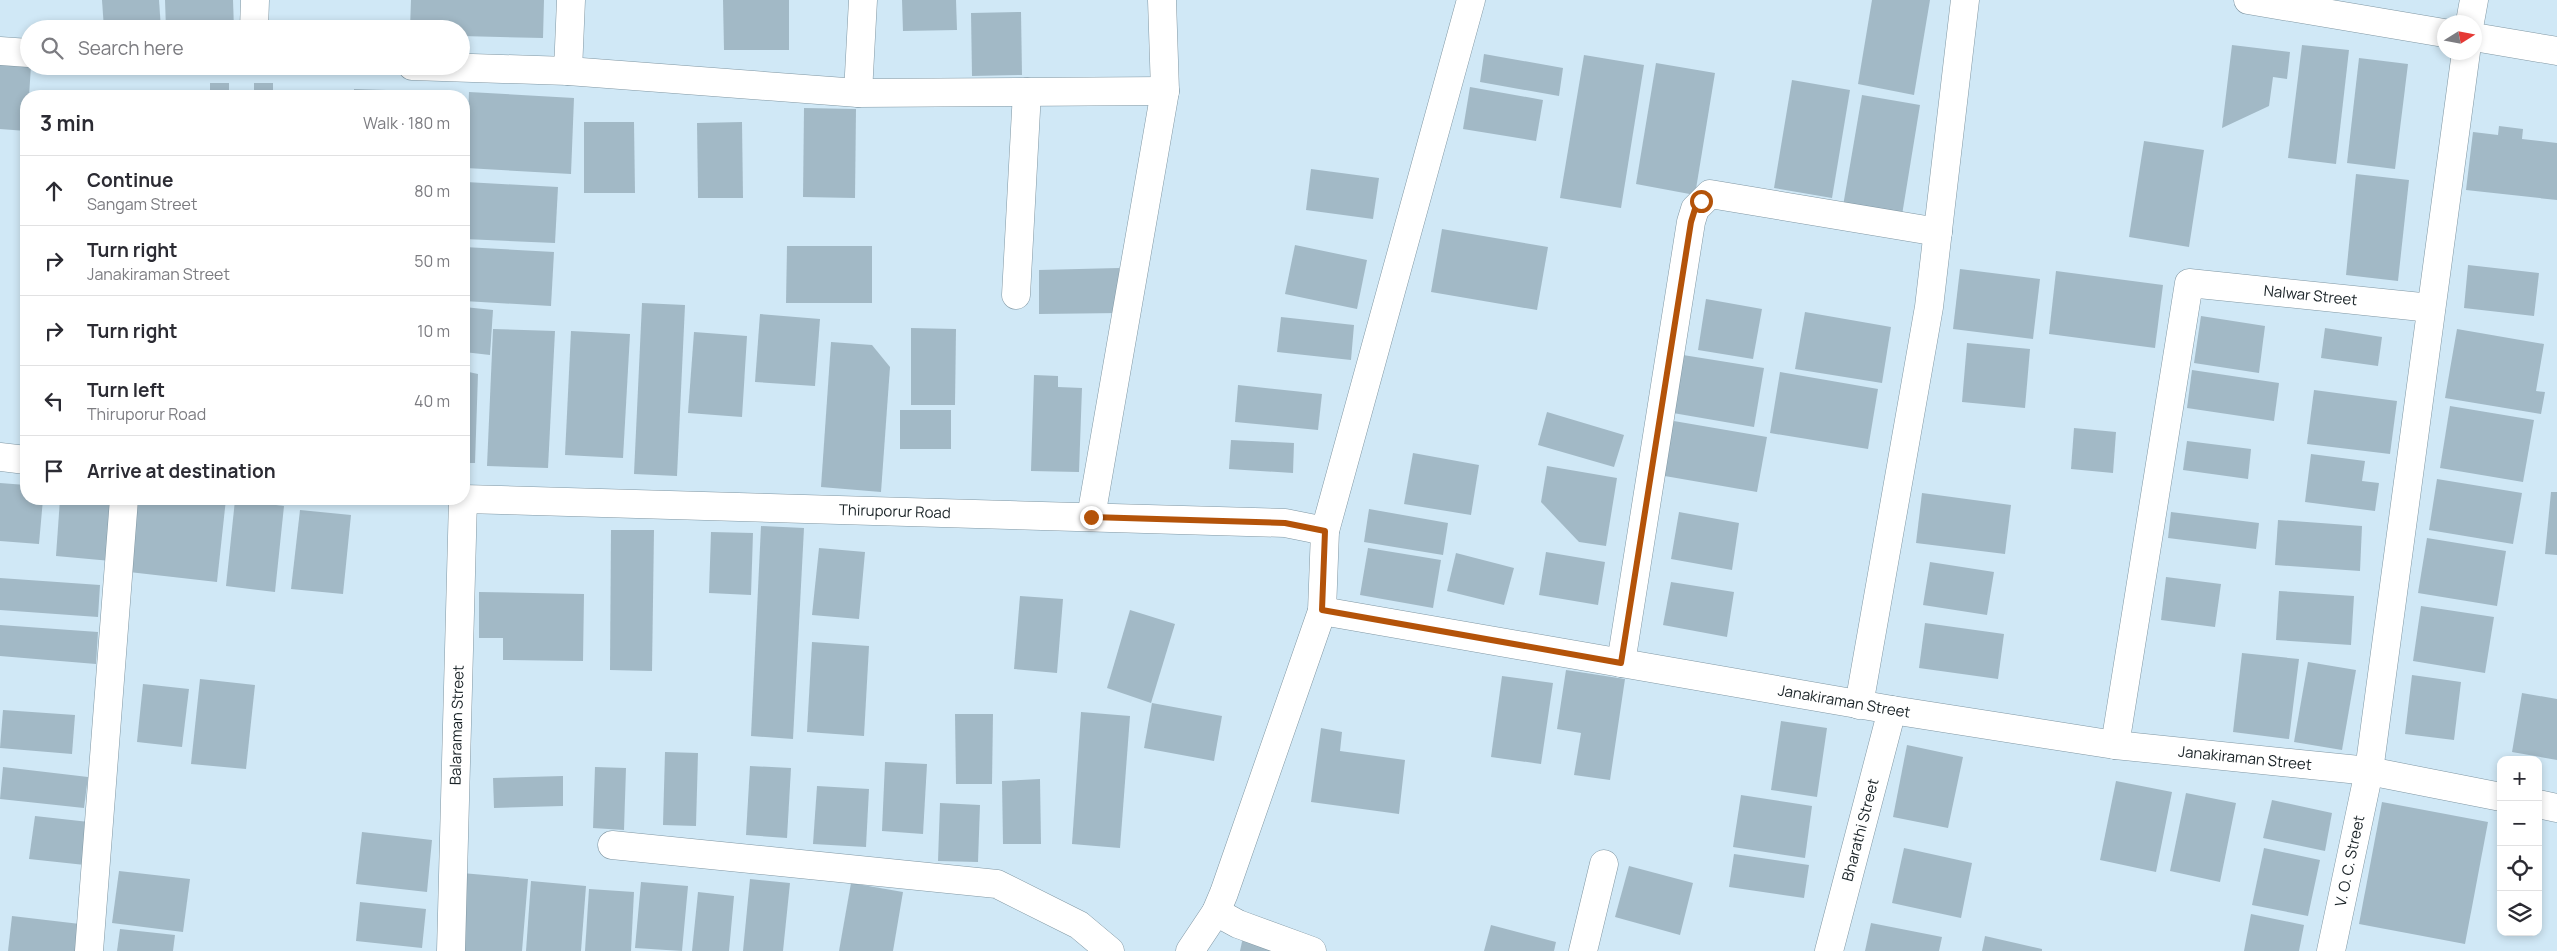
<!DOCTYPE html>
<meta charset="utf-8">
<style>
body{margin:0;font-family:Manrope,sans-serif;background:#f7f7f7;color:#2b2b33}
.controls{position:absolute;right:15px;bottom:15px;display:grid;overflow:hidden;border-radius:10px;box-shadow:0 2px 8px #0003}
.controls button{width:45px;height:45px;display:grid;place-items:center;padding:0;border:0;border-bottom:1px solid #e1e1e2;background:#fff;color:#2b2b33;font:25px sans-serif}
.compass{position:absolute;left:2437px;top:15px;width:45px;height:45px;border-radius:50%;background:#fff;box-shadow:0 2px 8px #0003;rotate:79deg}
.stop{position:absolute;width:15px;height:15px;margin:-11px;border:4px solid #b45309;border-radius:50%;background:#fff}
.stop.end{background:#b45309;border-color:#fff;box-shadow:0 1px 5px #0008}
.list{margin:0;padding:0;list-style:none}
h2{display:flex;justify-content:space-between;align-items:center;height:65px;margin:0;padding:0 20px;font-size:21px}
h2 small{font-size:16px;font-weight:400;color:#7c7c81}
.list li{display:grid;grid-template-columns:32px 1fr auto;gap:15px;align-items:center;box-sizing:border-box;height:70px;padding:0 20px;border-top:1px solid #e1e1e2}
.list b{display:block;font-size:19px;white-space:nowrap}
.list p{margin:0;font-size:16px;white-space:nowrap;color:#7c7c81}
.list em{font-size:16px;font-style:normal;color:#7c7c81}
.icon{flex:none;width:28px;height:28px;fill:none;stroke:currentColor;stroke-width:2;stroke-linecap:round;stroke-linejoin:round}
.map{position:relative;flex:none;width:2557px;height:951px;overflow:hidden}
.search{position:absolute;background:#fff;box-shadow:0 2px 8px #0003;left:20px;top:20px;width:450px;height:55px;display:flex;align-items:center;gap:12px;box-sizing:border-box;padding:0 18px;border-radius:28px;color:#7c7c81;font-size:19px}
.panel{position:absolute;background:#fff;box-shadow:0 2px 8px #0003;left:20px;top:90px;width:450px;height:415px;border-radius:20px}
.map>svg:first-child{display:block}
</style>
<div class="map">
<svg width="2557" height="951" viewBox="0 0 2557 951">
<rect width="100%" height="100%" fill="#d0e8f6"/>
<!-- building -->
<g fill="#a2b9c6">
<path d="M 102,0 L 159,0 L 161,29 L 104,29 Z"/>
<path d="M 165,0 L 233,0 L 234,29 L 166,29 Z"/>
<path d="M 411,0 L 544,0 L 543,38 L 461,36 L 461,29 L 410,29 Z"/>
<path d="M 723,0 L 789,0 L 789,50 L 724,50 Z"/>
<path d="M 902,0 L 956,0 L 957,30 L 903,31 Z"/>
<path d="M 1872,0 L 1930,0 L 1914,95 L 1858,84 Z"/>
<path d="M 1021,12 L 1022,75 L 972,76 L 971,13 Z"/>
<path d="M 2232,45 L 2290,52 L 2287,79 L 2273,77 L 2269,106 L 2222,128 Z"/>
<path d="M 2302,45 L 2349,50 L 2336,164 L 2288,158 Z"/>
<path d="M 1484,54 L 1563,68 L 1559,96 L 1480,82 Z"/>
<path d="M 1584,55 L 1644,65 L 1621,208 L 1560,198 Z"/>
<path d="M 2359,58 L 2408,64 L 2395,169 L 2347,163 Z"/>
<path d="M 0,60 L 31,66 L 29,96 L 26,96 L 26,131 L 0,129 Z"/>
<path d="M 1656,63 L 1715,73 L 1695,195 L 1636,184 Z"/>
<path d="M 1792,80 L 1850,90 L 1832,198 L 1774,188 Z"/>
<path d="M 210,83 L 229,83 L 229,91 L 254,91 L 254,83 L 273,83 L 273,96 L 210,96 Z"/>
<path d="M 1470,87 L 1543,100 L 1536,141 L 1463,129 Z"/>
<path d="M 354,89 L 451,92 L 451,96 L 354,96 Z"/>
<path d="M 469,92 L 574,98 L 571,174 L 466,168 Z"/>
<path d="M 1862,95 L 1920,105 L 1902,215 L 1843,206 Z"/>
<path d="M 804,108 L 856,109 L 855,198 L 803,197 Z"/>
<path d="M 584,122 L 634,122 L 635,193 L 584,193 Z"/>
<path d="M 742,122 L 743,198 L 698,198 L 697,123 Z"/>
<path d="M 2499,126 L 2523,129 L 2522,139 L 2557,143 L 2557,200 L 2466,190 L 2473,132 L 2498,135 Z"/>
<path d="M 2144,141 L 2204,150 L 2189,247 L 2129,237 Z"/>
<path d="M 1311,169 L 1379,178 L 1373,219 L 1306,210 Z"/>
<path d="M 2356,174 L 2409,180 L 2398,281 L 2346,275 Z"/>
<path d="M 466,182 L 558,187 L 555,243 L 464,239 Z"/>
<path d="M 1442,229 L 1548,247 L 1537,310 L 1431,292 Z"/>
<path d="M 1295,245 L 1367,260 L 1357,309 L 1285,294 Z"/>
<path d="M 787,246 L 872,246 L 872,303 L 786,303 Z"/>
<path d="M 464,247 L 554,252 L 551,306 L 464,301 Z"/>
<path d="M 2468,265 L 2539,273 L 2534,316 L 2464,308 Z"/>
<path d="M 1119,268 L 1120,313 L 1039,314 L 1039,270 Z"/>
<path d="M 1960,269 L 2040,279 L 2033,339 L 1953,329 Z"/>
<path d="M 2056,271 L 2163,285 L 2155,348 L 2049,334 Z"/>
<path d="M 1706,299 L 1762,309 L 1753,359 L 1698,350 Z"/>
<path d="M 642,303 L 685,305 L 677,476 L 634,474 Z"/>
<path d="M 464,307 L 493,310 L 490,355 L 464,352 Z"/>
<path d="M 1805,312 L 1891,327 L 1882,383 L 1795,369 Z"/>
<path d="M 760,314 L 820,319 L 815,386 L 755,382 Z"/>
<path d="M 2201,316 L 2265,326 L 2259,373 L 2194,363 Z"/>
<path d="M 1281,317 L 1354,325 L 1351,360 L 1277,352 Z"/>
<path d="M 911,328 L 956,329 L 955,405 L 911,405 Z"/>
<path d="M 2325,328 L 2382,337 L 2378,366 L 2321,358 Z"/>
<path d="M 493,329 L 555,331 L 548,468 L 487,466 Z"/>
<path d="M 2457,329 L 2544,344 L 2536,391 L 2545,392 L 2541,414 L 2445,398 Z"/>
<path d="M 571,331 L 630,334 L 623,458 L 565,455 Z"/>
<path d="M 694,332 L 747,336 L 742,417 L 688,413 Z"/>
<path d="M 831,342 L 872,345 L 890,367 L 881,492 L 821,487 Z"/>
<path d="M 1967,343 L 2030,349 L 2025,408 L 1962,402 Z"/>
<path d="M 1683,355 L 1764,368 L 1754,427 L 1673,413 Z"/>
<path d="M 2192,370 L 2279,383 L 2274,421 L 2187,408 Z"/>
<path d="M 464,371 L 478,374 L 475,463 L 464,463 Z"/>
<path d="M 1780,372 L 1878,389 L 1868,449 L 1770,433 Z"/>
<path d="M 1034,375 L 1058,376 L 1058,387 L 1082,388 L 1079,472 L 1031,471 Z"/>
<path d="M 1238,385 L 1322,394 L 1318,430 L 1235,422 Z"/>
<path d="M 2314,390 L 2397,401 L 2390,454 L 2307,444 Z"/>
<path d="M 2450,406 L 2534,420 L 2523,482 L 2440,468 Z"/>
<rect x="900" y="410" width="51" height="39"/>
<path d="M 1547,412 L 1624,435 L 1614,467 L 1538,445 Z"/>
<path d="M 1668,420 L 1767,437 L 1757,492 L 1659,475 Z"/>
<path d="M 2074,428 L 2116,432 L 2113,473 L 2071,469 Z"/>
<path d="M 1231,440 L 1294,443 L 1293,473 L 1229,469 Z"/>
<path d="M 2187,441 L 2251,449 L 2248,479 L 2183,470 Z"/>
<path d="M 1413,453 L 1479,465 L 1471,515 L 1404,504 Z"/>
<path d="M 2311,454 L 2365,461 L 2362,481 L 2379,483 L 2375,511 L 2305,502 Z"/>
<path d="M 1547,466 L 1617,478 L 1606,546 L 1579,542 L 1541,502 Z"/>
<path d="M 2437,479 L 2522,493 L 2513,544 L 2429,530 Z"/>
<path d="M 0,483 L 26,485 L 26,499 L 43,499 L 39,544 L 0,541 Z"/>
<path d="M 2551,492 L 2557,492 L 2557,555 L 2545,554 Z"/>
<path d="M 1922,493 L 2011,505 L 2005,554 L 1916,543 Z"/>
<path d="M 60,499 L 116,499 L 111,561 L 56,556 Z"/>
<path d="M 137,499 L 226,499 L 217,582 L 129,572 Z"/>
<path d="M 235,500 L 284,506 L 275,592 L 226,586 Z"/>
<path d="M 1369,509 L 1448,523 L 1443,555 L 1364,542 Z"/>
<path d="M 300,510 L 351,515 L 343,594 L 291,589 Z"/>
<path d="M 1679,512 L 1739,523 L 1732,570 L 1671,559 Z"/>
<path d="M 2171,512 L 2259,523 L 2256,549 L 2168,538 Z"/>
<path d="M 2278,520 L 2362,526 L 2360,571 L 2275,565 Z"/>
<path d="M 761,526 L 804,528 L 793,739 L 751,736 Z"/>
<path d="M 611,530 L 654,530 L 652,671 L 610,670 Z"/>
<path d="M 711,532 L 753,533 L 751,595 L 709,593 Z"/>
<path d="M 2427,538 L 2506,551 L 2497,606 L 2418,593 Z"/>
<path d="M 819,548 L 865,552 L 859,619 L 812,615 Z"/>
<path d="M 1368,548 L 1441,560 L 1433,608 L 1360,595 Z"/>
<path d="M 1546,552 L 1605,562 L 1598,605 L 1539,595 Z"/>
<path d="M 1456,553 L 1514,568 L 1504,605 L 1447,591 Z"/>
<path d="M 1930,562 L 1994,572 L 1987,615 L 1923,605 Z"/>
<path d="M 2166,577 L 2221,584 L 2215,627 L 2161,620 Z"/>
<path d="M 0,578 L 100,585 L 98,617 L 0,610 Z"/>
<path d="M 1671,582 L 1734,592 L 1727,637 L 1663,625 Z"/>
<path d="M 2279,591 L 2354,596 L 2351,645 L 2276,640 Z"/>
<path d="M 479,592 L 584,594 L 583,661 L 503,660 L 503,638 L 479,638 Z"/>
<path d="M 1020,596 L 1063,599 L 1057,673 L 1014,669 Z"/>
<path d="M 2421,606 L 2494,617 L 2485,673 L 2413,661 Z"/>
<path d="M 1130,610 L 1175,624 L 1151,703 L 1107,688 Z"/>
<path d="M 1925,623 L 2004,634 L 1998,679 L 1919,668 Z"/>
<path d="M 0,625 L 98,632 L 96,664 L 0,656 Z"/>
<path d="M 812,642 L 869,646 L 864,736 L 807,732 Z"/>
<path d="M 2242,653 L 2299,659 L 2289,739 L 2233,732 Z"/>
<path d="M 2308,662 L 2356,670 L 2342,750 L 2294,742 Z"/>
<path d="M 1566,670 L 1625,679 L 1610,780 L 1574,775 L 1581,733 L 1557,729 Z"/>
<path d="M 2412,675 L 2461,682 L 2454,740 L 2405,734 Z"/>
<path d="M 1502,676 L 1553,683 L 1541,764 L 1491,757 Z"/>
<path d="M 200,679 L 255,685 L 246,769 L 191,764 Z"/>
<path d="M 143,684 L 189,689 L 182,747 L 137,742 Z"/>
<path d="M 2522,693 L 2557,699 L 2557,760 L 2512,752 Z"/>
<path d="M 1152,703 L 1222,716 L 1214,761 L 1144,748 Z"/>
<path d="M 3,710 L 75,715 L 72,754 L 0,748 Z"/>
<path d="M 1081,712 L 1130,716 L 1120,848 L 1072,844 Z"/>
<path d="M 955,714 L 993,714 L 992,784 L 956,784 Z"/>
<path d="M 1781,721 L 1827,728 L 1817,797 L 1771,790 Z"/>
<path d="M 1321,728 L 1342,732 L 1340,751 L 1405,760 L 1399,814 L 1311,802 Z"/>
<path d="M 1907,745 L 1963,757 L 1948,828 L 1893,817 Z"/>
<path d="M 665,752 L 698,753 L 696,826 L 663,825 Z"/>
<path d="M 885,762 L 927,764 L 923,834 L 882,831 Z"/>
<path d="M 750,766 L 791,768 L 787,838 L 746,835 Z"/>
<path d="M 3,767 L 88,777 L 84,808 L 0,799 Z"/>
<path d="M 595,767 L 626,768 L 624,830 L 593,828 Z"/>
<path d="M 563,776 L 563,806 L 494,808 L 493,778 Z"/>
<path d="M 1040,779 L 1041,844 L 1003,844 L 1002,781 Z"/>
<path d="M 2116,781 L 2172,792 L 2156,872 L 2100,860 Z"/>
<path d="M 817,786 L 869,789 L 866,847 L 813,844 Z"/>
<path d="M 2186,793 L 2236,803 L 2220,882 L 2170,871 Z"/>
<path d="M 1741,795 L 1812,806 L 1805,858 L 1733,847 Z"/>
<path d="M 2272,800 L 2332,813 L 2325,851 L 2263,838 Z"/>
<path d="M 2382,802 L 2488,822 L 2465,944 L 2359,924 Z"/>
<path d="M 940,803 L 980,805 L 978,862 L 938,861 Z"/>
<path d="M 35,816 L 89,822 L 85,865 L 29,859 Z"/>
<path d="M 362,832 L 432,840 L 427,892 L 356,884 Z"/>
<path d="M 1904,848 L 1972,863 L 1961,918 L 1892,903 Z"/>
<path d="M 2264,848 L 2320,860 L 2308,916 L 2252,905 Z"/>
<path d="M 1734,854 L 1809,865 L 1804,898 L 1729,887 Z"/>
<path d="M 1629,866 L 1693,883 L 1680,935 L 1615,917 Z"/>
<path d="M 119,871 L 190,879 L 183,932 L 112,923 Z"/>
<path d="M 462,873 L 528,879 L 522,951 L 455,951 Z"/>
<path d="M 750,879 L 790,883 L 783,951 L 743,951 Z"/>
<path d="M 531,881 L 586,886 L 581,951 L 526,951 Z"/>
<path d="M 641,882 L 688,886 L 682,951 L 635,948 Z"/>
<path d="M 851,883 L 903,892 L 893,951 L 839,951 Z"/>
<path d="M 589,889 L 634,892 L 631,951 L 585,951 Z"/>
<path d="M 698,892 L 734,896 L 729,951 L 692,951 Z"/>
<path d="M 360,902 L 426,909 L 422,948 L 356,941 Z"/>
<path d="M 2251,914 L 2304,925 L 2299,951 L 2244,951 Z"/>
<path d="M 12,916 L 80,924 L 77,951 L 8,951 Z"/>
<path d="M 1871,923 L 1942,937 L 1939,951 L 1865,951 Z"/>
<path d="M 1491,925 L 1556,942 L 1554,951 L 1484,951 Z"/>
<path d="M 120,929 L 175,935 L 173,951 L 117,951 Z"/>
<path d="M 1985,936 L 2042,949 L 2042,951 L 1982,951 Z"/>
<path d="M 1243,937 L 1271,944 L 1269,951 L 1240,951 Z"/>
</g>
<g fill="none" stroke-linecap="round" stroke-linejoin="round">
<!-- minor casing -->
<g stroke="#8097a3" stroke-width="29">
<g id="minor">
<path d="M 2248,0 L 2444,33"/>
<path d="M 2470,22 L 2474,0"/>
<path d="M 254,29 L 255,0"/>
<path d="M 2474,37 L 2557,51"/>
<path d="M 0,51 L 29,53"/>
<path d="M 412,66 L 568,71 L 858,93 L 1165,91"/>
<path d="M 568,71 L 571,0"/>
<path d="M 858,93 L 863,0"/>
<path d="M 1016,295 L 1027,92"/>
<path d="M 0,457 L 26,460"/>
<path id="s1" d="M 464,499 L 1285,523 L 1325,531"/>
<path d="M 1091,517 L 1165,91 L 1162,0"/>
<path id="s2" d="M 1322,611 L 1892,710 L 2115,745 L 2369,771 L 2501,797"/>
<path d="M 1621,663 L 1691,222 L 1695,209 L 1710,194 L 1938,232"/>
<path d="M 1859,705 L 1929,307 L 1965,0"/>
<path id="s3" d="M 2115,745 L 2189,283 L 2431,308"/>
<path d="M 2538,804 L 2557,808"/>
<path d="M 612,845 L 997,884 L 1079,925 L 1110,951"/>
<path d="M 1216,912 L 1238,924 L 1312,951"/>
<path d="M 89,951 L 124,499"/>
<path id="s4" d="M 451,951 L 463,499"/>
<path d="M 1190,951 L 1216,912 L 1224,893 L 1322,611 L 1325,531 L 1471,0"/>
<path d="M 1583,951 L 1604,864"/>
<path id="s5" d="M 1829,951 L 1892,710"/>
<path id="s6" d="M 2331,951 L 2369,771 L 2466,52"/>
</g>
</g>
<!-- minor -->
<use href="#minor" stroke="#fff" stroke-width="28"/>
</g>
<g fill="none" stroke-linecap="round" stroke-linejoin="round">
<!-- route -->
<path stroke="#b45309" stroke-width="6" d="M 1091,517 L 1285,523 L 1325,531 L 1322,610 L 1621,663 L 1691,222 L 1695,209 L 1701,201"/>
</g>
<g text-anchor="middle" stroke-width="5" stroke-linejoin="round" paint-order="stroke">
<!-- street labels -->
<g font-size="15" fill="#1a2327" stroke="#fff">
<text dy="5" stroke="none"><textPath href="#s3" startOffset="590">Nalwar Street</textPath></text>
<text dy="5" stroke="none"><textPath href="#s1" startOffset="431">Thiruporur Road</textPath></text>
<text dy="5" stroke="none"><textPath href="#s2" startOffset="530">Janakiraman Street</textPath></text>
<text dy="5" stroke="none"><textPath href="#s4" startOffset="226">Balaraman Street</textPath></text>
<text dy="5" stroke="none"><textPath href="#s2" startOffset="935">Janakiraman Street</textPath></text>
<text dy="5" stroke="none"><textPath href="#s5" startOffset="125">Bharathi Street</textPath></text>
<text dy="5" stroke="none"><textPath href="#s6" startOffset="92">V. O. C. Street</textPath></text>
</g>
</g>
</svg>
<div class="controls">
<button>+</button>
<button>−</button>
<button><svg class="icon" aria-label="locate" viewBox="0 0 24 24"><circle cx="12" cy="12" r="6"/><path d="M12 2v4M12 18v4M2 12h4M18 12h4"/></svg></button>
<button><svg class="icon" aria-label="layers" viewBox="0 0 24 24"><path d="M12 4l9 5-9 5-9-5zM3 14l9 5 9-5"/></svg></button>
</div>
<svg class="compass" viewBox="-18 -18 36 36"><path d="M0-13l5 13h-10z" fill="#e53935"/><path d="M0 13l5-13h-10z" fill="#7c7c81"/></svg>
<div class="stop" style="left:1701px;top:201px"></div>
<div class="stop end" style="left:1091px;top:517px"></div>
<div class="search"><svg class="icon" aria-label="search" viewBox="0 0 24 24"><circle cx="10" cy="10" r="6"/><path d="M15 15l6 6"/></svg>Search here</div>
<section class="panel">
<h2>3 min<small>Walk · 180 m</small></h2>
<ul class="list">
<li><svg class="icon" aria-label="ahead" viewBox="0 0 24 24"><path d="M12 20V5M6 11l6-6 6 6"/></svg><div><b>Continue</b><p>Sangam Street</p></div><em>80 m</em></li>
<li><svg class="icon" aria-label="right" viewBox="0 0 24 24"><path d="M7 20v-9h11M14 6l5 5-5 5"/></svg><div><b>Turn right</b><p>Janakiraman Street</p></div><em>50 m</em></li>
<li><svg class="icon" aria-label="right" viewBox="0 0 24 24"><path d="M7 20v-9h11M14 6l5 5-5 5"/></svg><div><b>Turn right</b></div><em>10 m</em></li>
<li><svg class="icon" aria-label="left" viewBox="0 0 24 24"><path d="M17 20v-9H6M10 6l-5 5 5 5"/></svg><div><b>Turn left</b><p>Thiruporur Road</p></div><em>40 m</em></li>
<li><svg class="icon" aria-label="arrive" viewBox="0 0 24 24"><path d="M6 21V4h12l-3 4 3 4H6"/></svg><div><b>Arrive at destination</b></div></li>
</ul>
</section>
</div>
